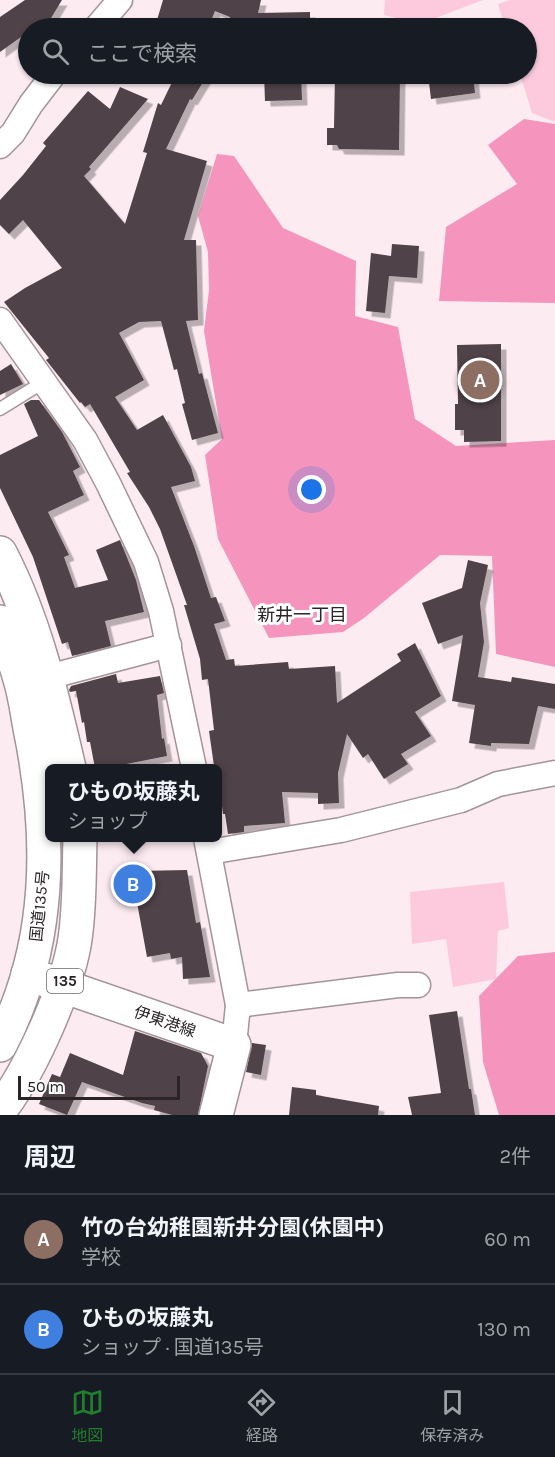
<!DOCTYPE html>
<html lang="ja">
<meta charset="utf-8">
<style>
body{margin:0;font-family:Karla,"Noto Sans JP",sans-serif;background:#20242c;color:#f1f3f6}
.scale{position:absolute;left:18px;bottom:15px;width:162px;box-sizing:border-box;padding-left:6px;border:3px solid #2a2426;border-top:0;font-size:16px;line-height:21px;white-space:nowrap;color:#2a2426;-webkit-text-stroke:4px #fff;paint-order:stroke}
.you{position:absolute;left:312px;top:490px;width:21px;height:21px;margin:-15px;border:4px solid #fff;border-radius:50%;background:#1a73e8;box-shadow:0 0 0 9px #1a73e833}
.badge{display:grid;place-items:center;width:39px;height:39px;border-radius:50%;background:#227d2d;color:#fff;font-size:20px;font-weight:700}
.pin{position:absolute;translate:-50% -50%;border:3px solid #fff;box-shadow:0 2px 6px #0006}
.popup{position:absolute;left:45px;top:764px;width:177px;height:78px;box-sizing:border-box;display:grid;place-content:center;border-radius:9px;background:#171b24;filter:drop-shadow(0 2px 4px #0005);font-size:20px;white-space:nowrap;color:#9ea1a6}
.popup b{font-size:22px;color:#f1f3f6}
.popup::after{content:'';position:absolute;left:50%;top:100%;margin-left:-12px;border:12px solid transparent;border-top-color:#171b24}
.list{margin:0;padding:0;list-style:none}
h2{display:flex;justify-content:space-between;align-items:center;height:78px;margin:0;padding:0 24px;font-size:26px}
h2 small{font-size:20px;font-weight:400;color:#9ea1a6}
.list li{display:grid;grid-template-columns:39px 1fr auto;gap:18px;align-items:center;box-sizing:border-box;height:90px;padding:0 24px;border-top:2px solid #363941}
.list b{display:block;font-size:22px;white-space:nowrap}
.list p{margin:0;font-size:20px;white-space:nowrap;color:#9ea1a6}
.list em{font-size:20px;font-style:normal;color:#9ea1a6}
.icon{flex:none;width:33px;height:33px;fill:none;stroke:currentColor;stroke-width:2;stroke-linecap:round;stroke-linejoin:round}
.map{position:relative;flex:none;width:555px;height:1115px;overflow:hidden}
.search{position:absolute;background:#171b24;box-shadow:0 2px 4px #0004;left:18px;right:18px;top:18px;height:66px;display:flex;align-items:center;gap:15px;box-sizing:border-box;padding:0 21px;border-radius:33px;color:#9ea1a6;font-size:22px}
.sheet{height:258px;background:#171b24}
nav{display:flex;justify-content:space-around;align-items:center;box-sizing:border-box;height:84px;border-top:2px solid #363941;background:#171b24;font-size:16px;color:#9ea1a6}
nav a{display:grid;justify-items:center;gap:3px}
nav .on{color:#227d2d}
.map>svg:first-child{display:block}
</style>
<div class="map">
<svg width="555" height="1115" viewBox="0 0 555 1115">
<defs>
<filter id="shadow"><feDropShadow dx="5.5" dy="5.5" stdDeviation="0" flood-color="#0004"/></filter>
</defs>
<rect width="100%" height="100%" fill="#fcebf1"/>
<!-- green -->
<g fill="#fccadc">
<path d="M 385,0 L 483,0 L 420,24 L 384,15 Z"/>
<path d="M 510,0 L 555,0 L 555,122 L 532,113 L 520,74 L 526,74 L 526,28 L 505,28 L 498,4 Z"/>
<path d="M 504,882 L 509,928 L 498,931 L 496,979 L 453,987 L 446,939 L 412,944 L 410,892 Z"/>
</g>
<!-- forest -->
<g fill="#f594bc">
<path d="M 524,119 L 555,124 L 555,303 L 439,301 L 446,227 L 517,184 L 488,145 Z"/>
<path d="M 217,154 L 234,156 L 283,228 L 356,261 L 355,316 L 398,327 L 415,419 L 456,446 L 555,440 L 555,667 L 496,654 L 492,556 L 440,555 L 364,618 L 343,632 L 269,638 L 218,539 L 205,455 L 222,439 L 204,331 L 209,290 L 208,252 L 198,216 Z"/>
<path d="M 555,952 L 555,1115 L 499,1115 L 483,1062 L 479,996 L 518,956 Z"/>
</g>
<!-- building -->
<g fill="#504348" filter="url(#shadow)">
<path d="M 25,0 L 62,0 L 45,28 L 28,28 L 28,40 L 21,37 L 0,52 L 0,17 Z"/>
<path d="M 163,0 L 261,0 L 258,13 L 310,12 L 310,28 L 230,28 L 230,17 L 215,11 L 208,28 L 188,28 L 157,20 Z"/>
<path d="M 176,74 L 208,74 L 192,100 L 190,99 L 166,149 L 207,161 L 184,240 L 196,240 L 198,320 L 186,321 L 199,374 L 202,373 L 218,433 L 192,440 L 182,404 L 185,403 L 177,369 L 174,370 L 161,321 L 139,322 L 119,333 L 144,380 L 115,397 L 137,430 L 163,415 L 191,467 L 195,481 L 171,487 L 194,546 L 211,598 L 216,597 L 225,621 L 214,624 L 226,660 L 234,659 L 235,666 L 288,662 L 289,669 L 335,666 L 337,703 L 401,661 L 397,654 L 415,643 L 441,696 L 415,712 L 431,736 L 401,754 L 408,764 L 384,779 L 368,754 L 363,758 L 347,734 L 338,773 L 339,803 L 318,804 L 318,793 L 282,792 L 285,823 L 244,826 L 244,832 L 228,834 L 225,814 L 223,814 L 217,768 L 214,766 L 209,731 L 214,730 L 208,679 L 202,680 L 200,659 L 184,605 L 187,605 L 160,529 L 149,507 L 127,473 L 130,472 L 90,404 L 85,407 L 81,402 L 80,403 L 46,360 L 49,358 L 4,302 L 25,288 L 62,268 L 23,220 L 9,234 L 0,225 L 0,200 L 23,175 L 46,146 L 43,143 L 88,91 L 110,109 L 120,87 L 148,99 L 89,167 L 91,169 L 84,176 L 125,224 L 147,153 L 143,152 L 158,103 L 161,105 Z"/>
<path d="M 264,74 L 301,74 L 302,100 L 265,101 Z"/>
<path d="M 335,74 L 400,74 L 399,150 L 339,149 L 337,145 L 327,145 L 327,128 L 334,128 Z"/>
<path d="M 428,74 L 473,74 L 475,93 L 431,99 Z"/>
<path d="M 392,244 L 419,246 L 417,278 L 389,276 L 385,313 L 366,311 L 371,253 L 391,256 Z"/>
<path d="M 501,344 L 501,441 L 464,442 L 464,430 L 455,430 L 455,404 L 458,404 L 457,345 Z"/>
<path d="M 11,364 L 23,384 L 0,395 L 0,371 Z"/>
<path d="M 31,400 L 39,400 L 62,432 L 80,467 L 73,471 L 84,495 L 48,512 L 69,555 L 64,557 L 75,588 L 108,580 L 96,550 L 120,540 L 136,580 L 144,612 L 105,621 L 111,646 L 72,656 L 68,642 L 62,644 L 33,557 L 0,488 L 0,455 L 38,436 L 24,404 Z"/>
<path d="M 468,560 L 488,565 L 480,603 L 484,642 L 478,677 L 511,682 L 512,677 L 555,684 L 555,709 L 538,706 L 529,744 L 491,743 L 491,746 L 469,743 L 475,705 L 452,701 L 463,635 L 438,644 L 422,603 L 462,588 Z"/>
<path d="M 116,674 L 118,683 L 160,676 L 164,693 L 157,695 L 162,739 L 164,738 L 167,756 L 116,766 L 117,768 L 95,768 L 90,742 L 87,742 L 84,722 L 82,723 L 76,691 L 70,692 L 69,690 L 71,686 Z"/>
<path d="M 187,870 L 196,923 L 200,922 L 210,977 L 183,979 L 182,957 L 171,959 L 170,953 L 147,957 L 136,897 L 125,899 L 120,884 L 124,881 L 124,874 L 137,871 Z"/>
<path d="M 457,1011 L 469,1089 L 471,1089 L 475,1115 L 412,1115 L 408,1097 L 441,1093 L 429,1015 Z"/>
<path d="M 135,1031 L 201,1053 L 208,1066 L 198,1115 L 172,1115 L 154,1110 L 155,1106 L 142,1103 L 82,1082 L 67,1115 L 39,1104 L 52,1074 L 60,1077 L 70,1053 L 123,1075 Z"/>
<path d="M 252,1043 L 266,1045 L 261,1075 L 246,1072 Z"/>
<path d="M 292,1087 L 316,1090 L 316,1095 L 379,1106 L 378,1115 L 289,1115 Z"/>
</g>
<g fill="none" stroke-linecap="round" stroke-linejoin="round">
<!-- lane casing -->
<g stroke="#a39499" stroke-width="15">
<path id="lane" d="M 0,409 L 45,381"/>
</g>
<!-- street casing -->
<g stroke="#a39499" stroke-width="27">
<g id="street">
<path d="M 96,28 L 120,0"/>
<path d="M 0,146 L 13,133 L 31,104 L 54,74"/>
<path d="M 0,320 L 85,440 L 108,483 L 146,562 L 161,611 L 194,768"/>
<path d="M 48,677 L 169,645"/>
<path d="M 206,838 L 238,1005 L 234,1045"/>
<path d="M 209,852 L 341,830 L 461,800 L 498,784 L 555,773"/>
<path d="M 238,1005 L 398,985 L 418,985"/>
</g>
</g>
<!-- secondary casing -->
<g stroke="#a39499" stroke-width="36">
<path id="secondary" d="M 28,974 L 234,1045 L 216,1115"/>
</g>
<!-- highway casing -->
<g stroke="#a39499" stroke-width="36">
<g id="highway">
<path d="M 0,553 C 35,620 52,695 69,768"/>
<path d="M 0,622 C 7,641 15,660 20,679 C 25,695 27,712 30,728 C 52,836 52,946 0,1045"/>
<path d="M 0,1110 C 30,1072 68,987 75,939 C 80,905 79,871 80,838"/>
</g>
</g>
<!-- lane -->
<use href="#lane" stroke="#fff" stroke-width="12"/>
<!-- street -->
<use href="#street" stroke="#fff" stroke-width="24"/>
<!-- secondary -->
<use href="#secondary" stroke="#fff" stroke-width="33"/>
<!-- highway -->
<use href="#highway" stroke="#fff" stroke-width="33"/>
</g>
<g text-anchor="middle" stroke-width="6" stroke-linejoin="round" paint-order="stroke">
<!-- shield labels -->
<rect fill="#fff" stroke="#6a6667" stroke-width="1.5" x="47" y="969" width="36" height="24" rx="4.5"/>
<g font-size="15" font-weight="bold" fill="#2a2426">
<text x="65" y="986">135</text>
</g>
<!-- street labels -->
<g font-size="16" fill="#2a2426" stroke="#fff">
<text transform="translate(39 906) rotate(-84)" y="6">国道135号</text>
<text transform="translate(165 1021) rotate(19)" y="6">伊東港線</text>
</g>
<!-- neighbourhood labels -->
<g font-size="18" fill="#2a2426" stroke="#fff">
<text x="302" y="621">新井一丁目</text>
</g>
</g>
</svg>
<div class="scale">50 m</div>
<div class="you"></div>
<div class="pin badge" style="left:480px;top:380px;background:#8d6e63">A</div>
<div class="pin badge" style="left:133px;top:884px;background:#3f7fe0">B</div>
<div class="popup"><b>ひもの坂藤丸</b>ショップ</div>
<div class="search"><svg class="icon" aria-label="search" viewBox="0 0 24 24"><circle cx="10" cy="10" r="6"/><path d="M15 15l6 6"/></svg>ここで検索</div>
</div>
<section class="sheet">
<h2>周辺<small>2件</small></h2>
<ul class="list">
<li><span class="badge" style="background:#8d6e63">A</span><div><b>竹の台幼稚園新井分園(休園中)</b><p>学校</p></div><em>60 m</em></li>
<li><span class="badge" style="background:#3f7fe0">B</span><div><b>ひもの坂藤丸</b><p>ショップ · 国道135号</p></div><em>130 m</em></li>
</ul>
</section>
<nav>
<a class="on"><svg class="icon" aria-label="map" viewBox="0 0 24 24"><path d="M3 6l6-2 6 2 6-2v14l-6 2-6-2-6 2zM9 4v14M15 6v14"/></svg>地図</a>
<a><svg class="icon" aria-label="directions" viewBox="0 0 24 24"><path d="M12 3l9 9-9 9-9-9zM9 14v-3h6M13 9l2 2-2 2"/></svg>経路</a>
<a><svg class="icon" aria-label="saved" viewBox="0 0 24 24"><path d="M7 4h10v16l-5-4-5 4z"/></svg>保存済み</a>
</nav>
